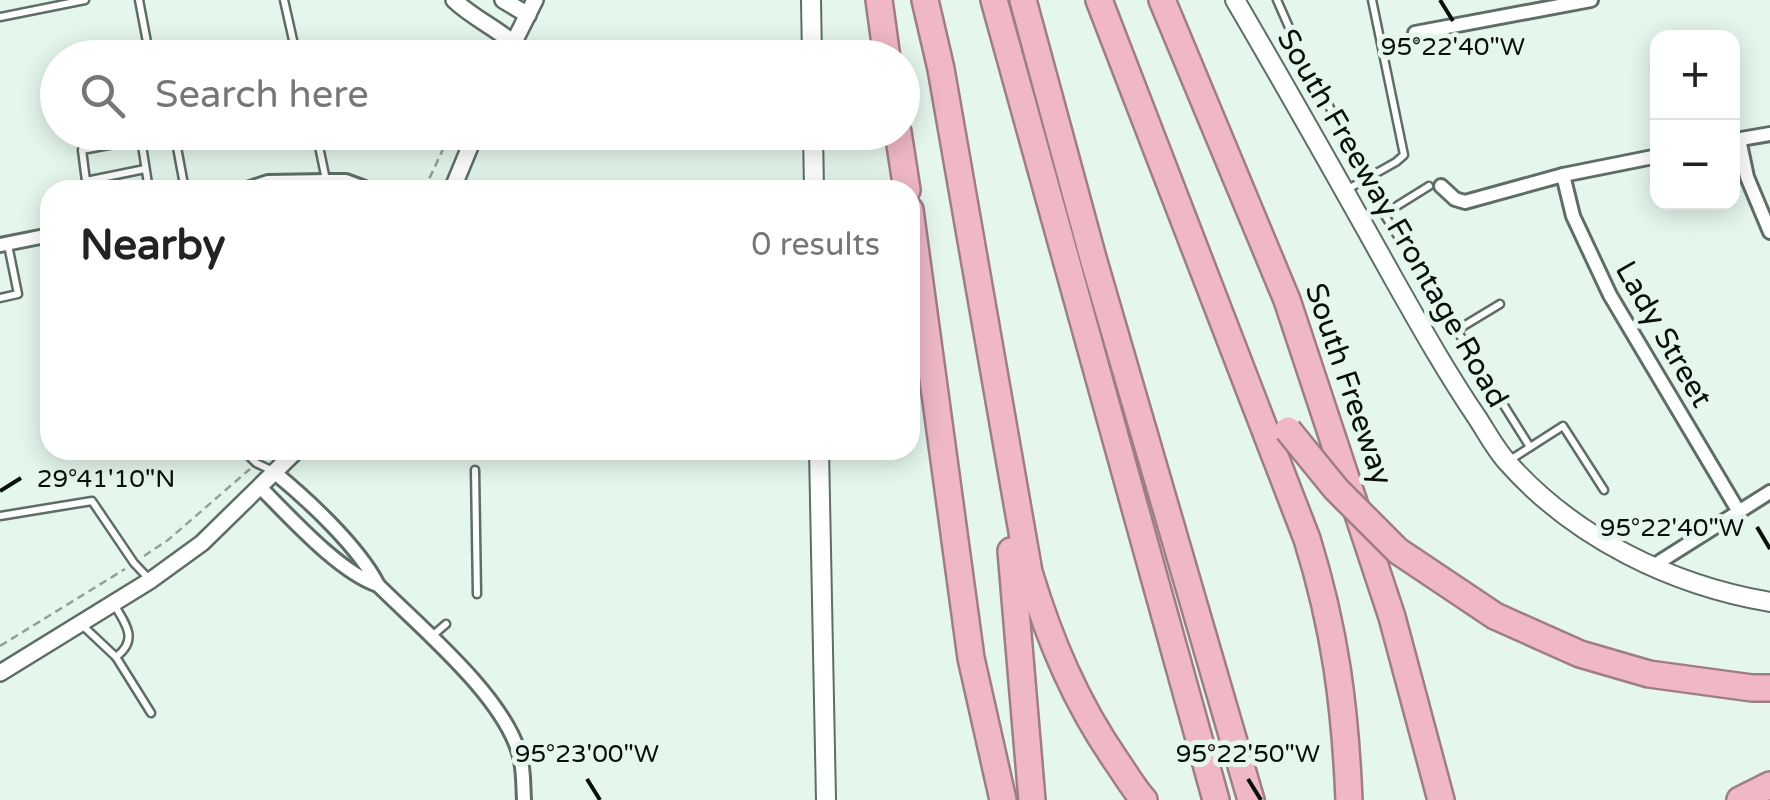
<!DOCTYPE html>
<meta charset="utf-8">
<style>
body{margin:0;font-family:"Varela Round",sans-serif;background:#f2f2f2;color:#222}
.controls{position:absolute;right:30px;top:30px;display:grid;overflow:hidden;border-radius:20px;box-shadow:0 5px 25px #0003}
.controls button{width:90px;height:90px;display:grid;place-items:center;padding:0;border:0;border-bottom:2px solid #e0e0e0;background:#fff;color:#222;font:50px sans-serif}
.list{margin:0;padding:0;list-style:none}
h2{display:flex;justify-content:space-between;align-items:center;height:130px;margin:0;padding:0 40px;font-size:42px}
h2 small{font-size:32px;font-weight:400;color:#767676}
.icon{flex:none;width:55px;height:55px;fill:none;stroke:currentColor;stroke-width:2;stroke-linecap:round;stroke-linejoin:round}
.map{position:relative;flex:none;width:1770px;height:800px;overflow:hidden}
.search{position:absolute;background:#fff;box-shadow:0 5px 25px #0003;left:40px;top:40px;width:880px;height:110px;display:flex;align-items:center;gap:25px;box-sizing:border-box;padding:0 35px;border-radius:55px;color:#767676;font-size:38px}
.panel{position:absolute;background:#fff;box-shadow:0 5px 25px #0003;left:40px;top:180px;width:880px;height:280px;border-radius:30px}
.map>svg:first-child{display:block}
</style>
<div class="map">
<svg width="1770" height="800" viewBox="0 0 1770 800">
<rect width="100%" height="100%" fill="#e5f7ed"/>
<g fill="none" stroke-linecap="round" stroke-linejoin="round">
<!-- service casing -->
<g stroke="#5e6e66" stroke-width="11">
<g id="service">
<path d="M 139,0 L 150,58"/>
<path d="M 284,0 L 297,58"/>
<path d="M 1277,0 L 1303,59 L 1368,177 L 1384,214 L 1530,447"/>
<path d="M 0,17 L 85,0"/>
<path d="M 148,132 L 141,139 L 149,190"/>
<path d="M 171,132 L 176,142 L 185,190"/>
<path d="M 316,132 L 326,180"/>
<path d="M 141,139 L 82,150 L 86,181 L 145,169"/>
<path d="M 1348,189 L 1396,162 L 1404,155 L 1372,0"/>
<path d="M 1384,214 L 1429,186"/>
<path d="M 0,298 L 18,294 L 8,245"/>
<path d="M 1457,330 L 1500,304"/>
<path d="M 243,450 L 256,463 L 273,471"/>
<path d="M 1510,460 L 1563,426 L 1604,490"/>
<path d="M 475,470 L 477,594"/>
<path d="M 0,516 L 92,501 L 134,563 L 150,580"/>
<path d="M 82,625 L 116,657 C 138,640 127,626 115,606"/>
<path d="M 432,636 L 446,624"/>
<path d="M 116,657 L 151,713"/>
</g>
</g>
<!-- minor casing -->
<g stroke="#5e6e66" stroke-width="18">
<g id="minor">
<path d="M 1415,33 L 1591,0"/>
<path d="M 1739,139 L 1747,177 L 1770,232"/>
<path d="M 1735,140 L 1770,134"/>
<path d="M 1563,175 L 1573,216 L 1610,295 L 1739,512"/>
<path d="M 1441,186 L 1455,199 L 1465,202 L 1563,175 L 1658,156"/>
<path d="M 244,190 L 268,182 L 327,181 L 346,181 L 370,190"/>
<path d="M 0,245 L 50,235"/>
<path d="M 274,472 C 308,500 358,546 378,585 C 421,628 502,695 519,753 C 524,767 523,785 524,800"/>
<path d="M 260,487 C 290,517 339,572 378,585"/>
<path d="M 1653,566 L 1770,492"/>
</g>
</g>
<!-- tertiary casing -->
<g stroke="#5e6e66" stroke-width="20">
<g id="tertiary">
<path d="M 454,0 C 472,17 494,27 512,42"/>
<path d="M 503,0 L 528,15"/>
<path d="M 506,58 L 535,0"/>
<path d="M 452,190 L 476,132"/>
<path d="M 0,673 L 151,580 L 202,543 L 297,450"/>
</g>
</g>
<!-- secondary casing -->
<g stroke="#5e6e66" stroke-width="22">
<g id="secondary">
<path d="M 811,0 L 812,58"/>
<path d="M 1235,0 C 1290,94 1343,188 1396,283 C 1422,329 1448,375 1478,419 C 1487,433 1496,450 1508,463 C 1575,538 1671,585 1770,602"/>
<path d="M 813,132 L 814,190"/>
<path d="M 819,450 L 826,800"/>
</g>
</g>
<!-- motorway casing -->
<g stroke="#9f7d86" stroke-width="30">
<g id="motorway">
<path d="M 879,0 L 887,58"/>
<path d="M 925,0 L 941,69 L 1029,572 C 1050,641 1076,703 1117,762 C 1126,775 1134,789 1144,800"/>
<path d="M 994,0 L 1216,800"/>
<path d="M 1023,0 L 1093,258 L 1251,800"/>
<path d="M 1099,0 L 1307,539 C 1335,629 1345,705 1349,800"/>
<path d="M 1162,0 L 1287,300 L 1392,617 L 1441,800"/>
<path d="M 898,132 L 907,190"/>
<path d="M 910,210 L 971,658 L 1003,800"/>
<path d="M 1011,551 L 1032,800"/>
<path d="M 1740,800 L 1770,785"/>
</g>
</g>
<!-- path -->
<g stroke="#93a099" stroke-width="2.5" stroke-dasharray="8 5" stroke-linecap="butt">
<path d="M 487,58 L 492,47"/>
<path d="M 424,190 L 451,132"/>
<path d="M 144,556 L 168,540 L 250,469"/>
<path d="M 0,646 L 125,569"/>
</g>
<!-- service -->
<use href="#service" stroke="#fff" stroke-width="6"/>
<!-- minor -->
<use href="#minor" stroke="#fff" stroke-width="12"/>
<!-- tertiary -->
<use href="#tertiary" stroke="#fff" stroke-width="15"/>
<!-- secondary -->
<use href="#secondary" stroke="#fff" stroke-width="18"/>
<!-- motorway -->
<use href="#motorway" stroke="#f0b8c7" stroke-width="25"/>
<!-- motorway-bridge casing -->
<g stroke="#9f7d86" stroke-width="30" stroke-linecap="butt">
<path id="motorway-bridge" d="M 1288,430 L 1336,489 L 1398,551 L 1495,616 L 1580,654 L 1649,674 L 1752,688 L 1770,688"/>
</g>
<!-- motorway-bridge -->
<use href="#motorway-bridge" stroke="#f0b8c7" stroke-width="25"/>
</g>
<!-- ticks -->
<path fill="none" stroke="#090f0c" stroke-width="4" d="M 1440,0 L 1453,21M 0,491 L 21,478M 1757,527 L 1770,549M 587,779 L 600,800M 1248,779 L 1261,800"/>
<g text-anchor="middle" stroke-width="10" stroke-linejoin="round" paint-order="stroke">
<!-- street labels -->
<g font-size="30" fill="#090f0c" stroke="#e5f7ed">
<text transform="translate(1393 218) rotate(60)" y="10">South Freeway Frontage Road</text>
<text transform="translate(1664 334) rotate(60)" y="10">Lady Street</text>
<text transform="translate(1349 384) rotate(71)" y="10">South Freeway</text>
</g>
</g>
<g font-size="25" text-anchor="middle" fill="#090f0c" stroke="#e5f7ed" stroke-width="10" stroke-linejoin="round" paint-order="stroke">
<text x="1453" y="55">95°22'40"W</text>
<text x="106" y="487">29°41'10"N</text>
<text x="1672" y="536">95°22'40"W</text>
<text x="587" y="762">95°23'00"W</text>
<text x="1248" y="762">95°22'50"W</text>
</g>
</svg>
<div class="controls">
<button>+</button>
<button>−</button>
</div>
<div class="search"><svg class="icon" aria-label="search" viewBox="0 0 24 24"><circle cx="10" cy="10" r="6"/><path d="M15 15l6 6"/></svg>Search here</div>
<section class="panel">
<h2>Nearby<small>0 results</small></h2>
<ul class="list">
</ul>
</section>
</div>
